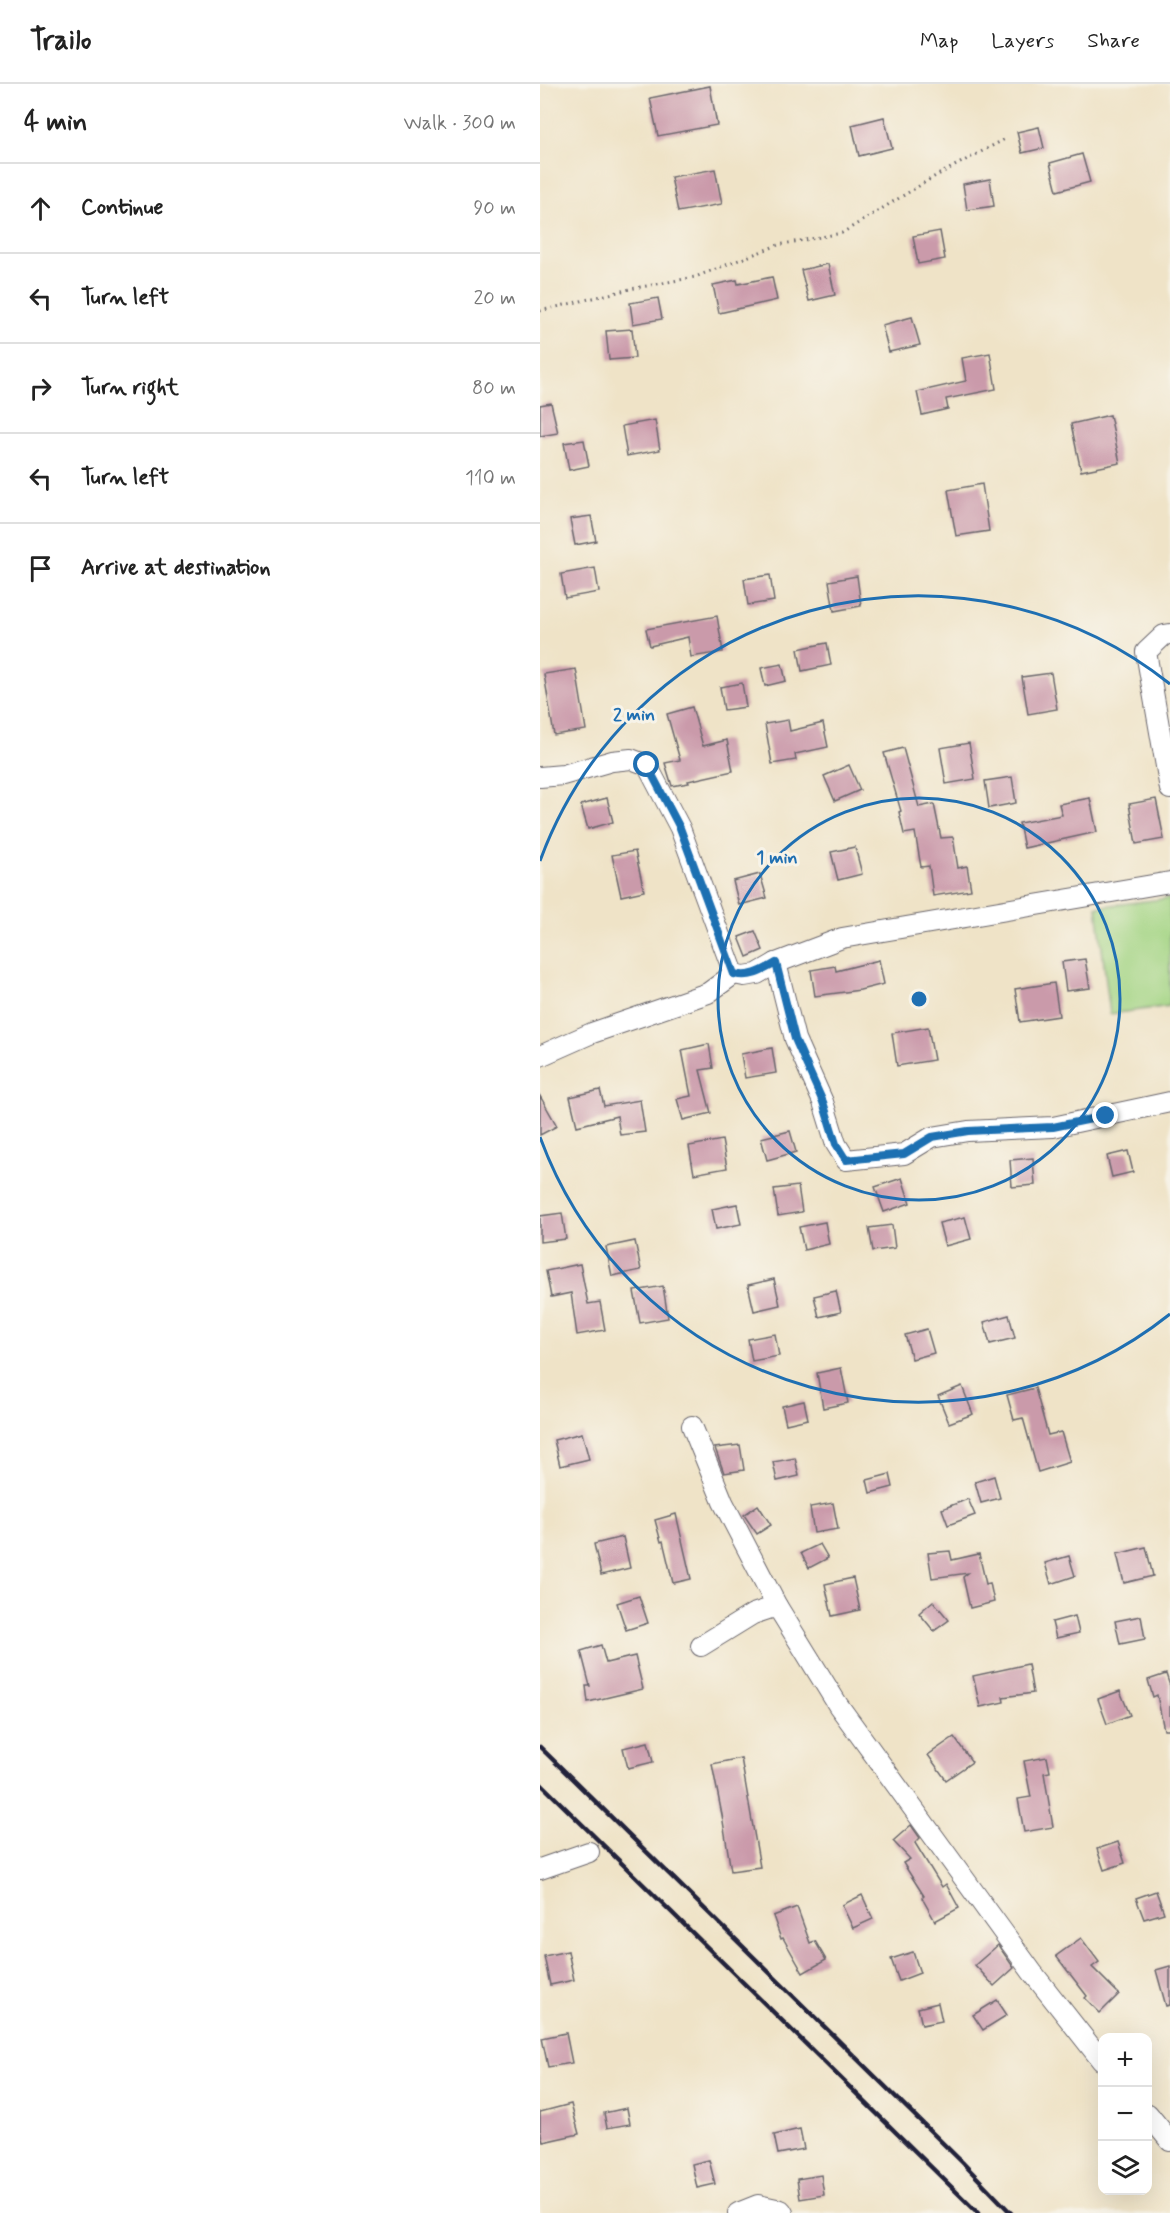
<!DOCTYPE html>
<meta charset="utf-8">
<style>
body{margin:0;font-family:Mynerve,sans-serif;background:#f2f2f2;color:#222}
.controls{position:absolute;right:18px;bottom:18px;display:grid;overflow:hidden;border-radius:12px;box-shadow:0 6px 24px #0002}
.controls button{width:54px;height:54px;display:grid;place-items:center;padding:0;border:0;border-bottom:2px solid #e0e0e0;background:#fff;color:#222;font:30px sans-serif}
.stop{position:absolute;width:18px;height:18px;margin:-14px;border:4px solid #1f6fb2;border-radius:50%;background:#fff}
.stop.end{background:#1f6fb2;border-color:#fff;box-shadow:0 2px 6px #0008}
.list{margin:0;padding:0;list-style:none}
h2{display:flex;justify-content:space-between;align-items:center;height:78px;margin:0;padding:0 24px;font-size:26px}
h2 small{font-size:20px;font-weight:400;color:#767676}
.list li{display:grid;grid-template-columns:39px 1fr auto;gap:18px;align-items:center;box-sizing:border-box;height:90px;padding:0 24px;border-top:2px solid #e0e0e0}
.list b{display:block;font-size:22px;white-space:nowrap}
.list em{font-size:20px;font-style:normal;color:#767676}
.icon{flex:none;width:33px;height:33px;fill:none;stroke:currentColor;stroke-width:2;stroke-linecap:round;stroke-linejoin:round}
.map{position:relative;flex:none;width:630px;height:2129px;overflow:hidden}
header{display:flex;align-items:center;gap:36px;box-sizing:border-box;height:84px;padding:0 30px;background:#fff;border-bottom:2px solid #e0e0e0}
header strong{font-size:28px}
nav{display:flex;gap:33px;margin-inline-start:auto;font-size:21px}
main{display:flex}
aside{flex:1;background:#fff}
.map>svg:first-child{display:block}
</style>
<header>
<strong>Trailo</strong>
<nav><a>Map</a><a>Layers</a><a>Share</a></nav>
</header>
<main>
<aside>
<h2>4 min<small>Walk · 300 m</small></h2>
<ul class="list">
<li><svg class="icon" aria-label="ahead" viewBox="0 0 24 24"><path d="M12 20V5M6 11l6-6 6 6"/></svg><div><b>Continue</b></div><em>90 m</em></li>
<li><svg class="icon" aria-label="left" viewBox="0 0 24 24"><path d="M17 20v-9H6M10 6l-5 5 5 5"/></svg><div><b>Turn left</b></div><em>20 m</em></li>
<li><svg class="icon" aria-label="right" viewBox="0 0 24 24"><path d="M7 20v-9h11M14 6l5 5-5 5"/></svg><div><b>Turn right</b></div><em>80 m</em></li>
<li><svg class="icon" aria-label="left" viewBox="0 0 24 24"><path d="M17 20v-9H6M10 6l-5 5 5 5"/></svg><div><b>Turn left</b></div><em>110 m</em></li>
<li><svg class="icon" aria-label="arrive" viewBox="0 0 24 24"><path d="M6 21V4h12l-3 4 3 4H6"/></svg><div><b>Arrive at destination</b></div></li>
</ul>
</aside>
<div class="map">
<svg width="630" height="2129" viewBox="0 0 630 2129">
<rect width="100%" height="100%" fill="#f7f3e8"/>
<filter id="ink" filterUnits="userSpaceOnUse"><feTurbulence type="fractalNoise" baseFrequency=".0167" numOctaves="2"/><feDisplacementMap in="SourceGraphic" scale="12" xChannelSelector="R" yChannelSelector="G"/><feConvolveMatrix kernelMatrix="1 2 1 2 8 2 1 2 1" color-interpolation-filters="sRGB"/></filter>
<filter id="wash" filterUnits="userSpaceOnUse"><feTurbulence type="fractalNoise" baseFrequency=".008" numOctaves="4" result="noise"/><feDisplacementMap in="SourceGraphic" scale="24" xChannelSelector="R" yChannelSelector="G"/><feGaussianBlur stdDeviation="1.35" result="paint"/><feColorMatrix in="noise" values="0 0 0 0 0 0 0 0 0 0 0 0 0 0 0 0 0 1.4 0 .05"/><feComposite in="paint" operator="in"/></filter>
<g filter="url(#wash)">
<rect width="100%" height="100%" fill="#efe3c7"/>
<!-- green -->
<path fill="#a3d483" stroke="#627b5f" stroke-width="1.5" d="M 630,814 L 630,922 L 570,930 L 557,823 Z"/>
<g id="blocks">
<!-- building -->
<g fill="#ca9aaa">
<path d="M 170,2 L 177,41 L 118,52 L 110,14 Z"/>
<path d="M 344,33 L 352,64 L 319,72 L 312,41 Z"/>
<path d="M 499,43 L 504,64 L 482,69 L 477,48 Z"/>
<path d="M 542,70 L 550,98 L 517,107 L 510,79 Z"/>
<path d="M 175,85 L 182,120 L 138,128 L 131,93 Z"/>
<path d="M 450,95 L 454,122 L 427,126 L 423,100 Z"/>
<path d="M 400,147 L 405,175 L 378,180 L 373,152 Z"/>
<path d="M 288,180 L 295,211 L 269,217 L 261,186 Z"/>
<path d="M 232,193 L 237,216 L 179,229 L 173,201 L 197,196 L 198,200 Z"/>
<path d="M 118,214 L 122,235 L 93,240 L 90,219 Z"/>
<path d="M 372,233 L 380,261 L 349,268 L 342,241 Z"/>
<path d="M 92,245 L 95,274 L 69,276 L 66,247 Z"/>
<path d="M 450,269 L 456,305 L 406,315 L 408,325 L 382,331 L 377,308 L 426,297 L 422,274 Z"/>
<path d="M 11,319 L 18,349 L 0,352 L 0,321 Z"/>
<path d="M 570,331 L 580,379 L 541,387 L 531,340 Z"/>
<path d="M 115,336 L 120,366 L 87,372 L 82,342 Z"/>
<path d="M 44,356 L 49,382 L 29,386 L 24,359 Z"/>
<path d="M 442,400 L 449,447 L 416,452 L 408,406 Z"/>
<path d="M 51,432 L 56,457 L 35,461 L 30,435 Z"/>
<path d="M 55,484 L 59,508 L 25,514 L 21,490 Z"/>
<path d="M 230,491 L 234,517 L 208,521 L 204,495 Z"/>
<path d="M 317,492 L 321,522 L 294,527 L 289,497 Z"/>
<path d="M 177,532 L 183,568 L 151,573 L 148,553 L 110,562 L 106,545 Z"/>
<path d="M 287,559 L 291,581 L 262,587 L 258,565 Z"/>
<path d="M 242,580 L 246,597 L 225,602 L 221,584 Z"/>
<path d="M 36,585 L 46,646 L 14,651 L 4,590 Z"/>
<path d="M 511,589 L 517,625 L 488,630 L 482,593 Z"/>
<path d="M 202,599 L 206,623 L 184,626 L 180,603 Z"/>
<path d="M 152,623 L 163,662 L 187,656 L 193,687 L 148,697 L 149,699 L 132,702 L 125,679 L 140,676 L 127,630 Z"/>
<path d="M 248,636 L 250,647 L 283,639 L 288,663 L 255,670 L 256,676 L 232,680 L 225,640 Z"/>
<path d="M 429,659 L 435,695 L 406,700 L 400,664 Z"/>
<path d="M 363,664 L 379,723 L 394,720 L 401,754 L 413,753 L 418,784 L 427,782 L 431,806 L 393,812 L 389,782 L 381,783 L 375,748 L 364,750 L 359,728 L 361,727 L 344,669 Z"/>
<path d="M 309,681 L 320,706 L 295,717 L 284,692 Z"/>
<path d="M 472,693 L 476,719 L 449,724 L 445,697 Z"/>
<path d="M 67,714 L 73,738 L 48,745 L 41,721 Z"/>
<path d="M 550,714 L 557,748 L 484,764 L 479,739 L 522,731 L 519,720 Z"/>
<path d="M 616,715 L 624,755 L 596,760 L 589,720 Z"/>
<path d="M 315,763 L 322,790 L 298,796 L 291,768 Z"/>
<path d="M 95,767 L 104,807 L 81,812 L 72,771 Z"/>
<path d="M 220,790 L 227,814 L 199,821 L 193,797 Z"/>
<path d="M 215,847 L 223,866 L 207,873 L 199,853 Z"/>
<path d="M 545,875 L 550,904 L 526,907 L 522,878 Z"/>
<path d="M 339,876 L 344,900 L 320,906 L 275,912 L 271,886 L 295,882 L 296,887 Z"/>
<path d="M 514,899 L 519,932 L 480,938 L 475,905 Z"/>
<path d="M 388,943 L 394,976 L 357,982 L 352,949 Z"/>
<path d="M 169,960 L 173,984 L 160,986 L 171,1029 L 143,1036 L 137,1015 L 151,1012 L 142,966 Z"/>
<path d="M 232,964 L 236,989 L 205,994 L 201,970 Z"/>
<path d="M 60,1006 L 64,1022 L 100,1016 L 105,1048 L 80,1051 L 77,1032 L 37,1042 L 30,1013 Z"/>
<path d="M 0,1012 L 17,1042 L 0,1051 Z"/>
<path d="M 250,1047 L 256,1068 L 227,1076 L 221,1054 Z"/>
<path d="M 182,1056 L 187,1084 L 154,1090 L 149,1062 Z"/>
<path d="M 588,1067 L 593,1088 L 572,1093 L 567,1072 Z"/>
<path d="M 493,1074 L 495,1101 L 472,1103 L 470,1076 Z"/>
<path d="M 362,1094 L 370,1119 L 344,1128 L 335,1103 Z"/>
<path d="M 258,1102 L 262,1128 L 238,1132 L 234,1105 Z"/>
<path d="M 197,1120 L 201,1140 L 176,1145 L 172,1125 Z"/>
<path d="M 22,1129 L 26,1155 L 0,1158 L 0,1132 Z"/>
<path d="M 425,1133 L 431,1155 L 405,1162 L 399,1139 Z"/>
<path d="M 285,1138 L 289,1160 L 264,1166 L 259,1143 Z"/>
<path d="M 352,1141 L 355,1164 L 333,1167 L 329,1144 Z"/>
<path d="M 95,1157 L 101,1186 L 72,1192 L 66,1163 Z"/>
<path d="M 40,1180 L 48,1220 L 60,1218 L 65,1246 L 37,1251 L 31,1209 L 11,1213 L 6,1187 Z"/>
<path d="M 234,1195 L 240,1221 L 214,1227 L 208,1201 Z"/>
<path d="M 123,1202 L 128,1234 L 100,1239 L 94,1207 Z"/>
<path d="M 296,1207 L 301,1228 L 279,1233 L 274,1212 Z"/>
<path d="M 469,1231 L 475,1254 L 450,1260 L 444,1238 Z"/>
<path d="M 387,1245 L 394,1269 L 372,1275 L 365,1251 Z"/>
<path d="M 235,1250 L 239,1272 L 212,1277 L 208,1255 Z"/>
<path d="M 301,1284 L 308,1319 L 283,1324 L 277,1289 Z"/>
<path d="M 422,1302 L 433,1330 L 409,1339 L 398,1312 Z"/>
<path d="M 495,1304 L 508,1351 L 521,1348 L 530,1378 L 498,1388 L 483,1334 L 474,1336 L 467,1311 Z"/>
<path d="M 264,1317 L 268,1335 L 246,1340 L 242,1322 Z"/>
<path d="M 42,1349 L 49,1375 L 20,1382 L 14,1356 Z"/>
<path d="M 200,1361 L 204,1386 L 184,1389 L 175,1364 Z"/>
<path d="M 255,1374 L 259,1392 L 237,1397 L 233,1378 Z"/>
<path d="M 350,1390 L 353,1403 L 330,1409 L 327,1396 Z"/>
<path d="M 454,1392 L 460,1414 L 441,1419 L 435,1398 Z"/>
<path d="M 428,1415 L 435,1431 L 408,1441 L 402,1425 Z"/>
<path d="M 293,1419 L 298,1445 L 274,1449 L 270,1423 Z"/>
<path d="M 218,1421 L 231,1441 L 217,1450 L 204,1431 Z"/>
<path d="M 136,1430 L 151,1495 L 133,1499 L 123,1457 L 121,1458 L 115,1436 Z"/>
<path d="M 83,1453 L 90,1484 L 61,1491 L 54,1460 Z"/>
<path d="M 280,1460 L 288,1474 L 269,1484 L 261,1469 Z"/>
<path d="M 606,1463 L 613,1492 L 584,1499 L 577,1470 Z"/>
<path d="M 410,1467 L 412,1476 L 439,1470 L 446,1500 L 450,1499 L 454,1518 L 430,1524 L 423,1493 L 428,1489 L 392,1494 L 388,1469 Z"/>
<path d="M 529,1472 L 535,1492 L 511,1500 L 505,1479 Z"/>
<path d="M 313,1494 L 320,1526 L 292,1532 L 285,1500 Z"/>
<path d="M 99,1512 L 108,1539 L 86,1546 L 77,1519 Z"/>
<path d="M 393,1517 L 409,1536 L 394,1547 L 379,1529 Z"/>
<path d="M 535,1532 L 539,1549 L 516,1554 L 512,1538 Z"/>
<path d="M 601,1532 L 605,1555 L 580,1560 L 575,1537 Z"/>
<path d="M 61,1561 L 66,1579 L 95,1572 L 103,1605 L 48,1618 L 46,1602 L 50,1602 L 41,1567 Z"/>
<path d="M 488,1580 L 493,1609 L 463,1613 L 464,1618 L 440,1623 L 433,1592 Z"/>
<path d="M 626,1590 L 630,1602 L 630,1646 L 624,1646 L 617,1611 L 613,1613 L 608,1596 Z"/>
<path d="M 580,1607 L 590,1631 L 567,1640 L 558,1615 Z"/>
<path d="M 414,1653 L 432,1678 L 406,1696 L 388,1671 Z"/>
<path d="M 108,1658 L 113,1678 L 88,1684 L 83,1664 Z"/>
<path d="M 507,1673 L 510,1688 L 504,1689 L 513,1743 L 484,1748 L 478,1715 L 491,1713 L 484,1677 Z"/>
<path d="M 201,1674 L 220,1783 L 191,1787 L 182,1731 L 172,1680 Z"/>
<path d="M 371,1741 L 380,1754 L 375,1759 L 402,1803 L 406,1800 L 419,1824 L 395,1837 L 382,1814 L 384,1812 L 363,1779 L 370,1775 L 353,1757 Z"/>
<path d="M 578,1758 L 585,1779 L 564,1786 L 557,1765 Z"/>
<path d="M 616,1807 L 624,1829 L 604,1835 L 596,1814 Z"/>
<path d="M 322,1811 L 333,1835 L 313,1844 L 302,1821 Z"/>
<path d="M 257,1823 L 270,1859 L 275,1857 L 286,1876 L 263,1889 L 243,1854 L 241,1855 L 233,1832 Z"/>
<path d="M 541,1854 L 559,1878 L 552,1883 L 579,1910 L 560,1929 L 545,1914 L 547,1912 L 516,1872 Z"/>
<path d="M 458,1861 L 474,1884 L 454,1902 L 435,1881 Z"/>
<path d="M 28,1867 L 34,1896 L 10,1901 L 4,1872 Z"/>
<path d="M 373,1868 L 380,1889 L 359,1897 L 351,1875 Z"/>
<path d="M 630,1882 L 630,1921 L 626,1922 L 616,1886 Z"/>
<path d="M 457,1916 L 467,1931 L 443,1946 L 433,1931 Z"/>
<path d="M 398,1919 L 402,1937 L 382,1941 L 378,1924 Z"/>
<path d="M 26,1949 L 32,1979 L 8,1983 L 2,1954 Z"/>
<path d="M 31,2020 L 39,2050 L 3,2058 L 0,2046 L 0,2028 Z"/>
<path d="M 87,2024 L 90,2040 L 67,2044 L 64,2029 Z"/>
<path d="M 260,2045 L 264,2065 L 238,2070 L 234,2051 Z"/>
<path d="M 169,2076 L 175,2100 L 157,2104 L 152,2080 Z"/>
<path d="M 281,2091 L 284,2111 L 260,2115 L 257,2095 Z"/>
</g>
</g>
</g>
<g filter="url(#ink)">
<use href="#blocks" fill-opacity="0" stroke="#6a666c" stroke-width="1.5"/>
<g fill="none" stroke-linecap="round" stroke-linejoin="round">
<!-- minor casing -->
<g stroke="#6a666c" stroke-width="22">
<g id="minor">
<path d="M 630,550 L 624,551 L 606,568 L 630,705"/>
<path d="M 0,693 L 23,691 L 72,677 L 91,675 L 107,681 L 140,744 L 194,890 L 204,892 L 217,890 L 236,879 L 302,854 L 630,798"/>
<path d="M 236,879 L 255,955 L 283,1018 L 296,1060 L 306,1076 L 364,1070 L 392,1053 L 428,1047 L 513,1043 L 630,1018"/>
<path d="M 0,972 L 52,949 L 168,909 L 194,890"/>
<path d="M 152,1342 L 183,1418 L 237,1522"/>
<path d="M 161,1562 L 213,1530 L 237,1522 L 298,1621 L 492,1888 L 562,1977"/>
<path d="M 0,1785 L 49,1768"/>
<path d="M 608,2030 L 630,2057"/>
<path d="M 198,2129 L 218,2121 L 241,2126 L 243,2129"/>
</g>
</g>
<!-- path -->
<path stroke="#6a666c" stroke-width="3" stroke-dasharray="1.5 4.5" stroke-linecap="butt" d="M 0,227 L 90,205 L 155,193 L 238,161 L 302,149 L 392,94 L 467,54"/>
<!-- minor -->
<use href="#minor" stroke="#fff" stroke-width="20"/>
<!-- rail -->
<g stroke="#22223b" stroke-width="4.5">
<path d="M 0,1663 L 422,2078 L 471,2129"/>
<path d="M 0,1699 L 438,2129"/>
</g>
</g>
</g>
<g fill="none" stroke-linecap="round" stroke-linejoin="round" filter="url(#ink)">
<!-- route -->
<path stroke="#1f6fb2" stroke-width="8" d="M 107,681 L 140,744 L 194,890 C 211,894 222,887 236,879 L 255,955 L 283,1018 L 296,1060 L 306,1076 L 364,1070 L 392,1053 L 428,1047 L 513,1043 L 566,1032"/>
</g>
<!-- distance rings -->
<g fill="none" stroke="#1f6fb2" stroke-width="3">
<circle cx="379" cy="915" r="201"/>
<path d="M630 1230A403 403 0 0 1 0 1053M0 777A403 403 0 0 1 630 600"/>
</g>
<circle cx="379" cy="915" r="9" fill="#1f6fb2" stroke="#f7f3e8" stroke-width="3"/>
<g font-size="18" text-anchor="middle" font-weight="bold" fill="#1f6fb2" stroke="#f7f3e8" stroke-width="6" stroke-linejoin="round" paint-order="stroke">
<text x="94" y="636">2 min</text>
<text x="237" y="779">1 min</text>
</g>
</svg>
<div class="controls">
<button>+</button>
<button>−</button>
<button><svg class="icon" aria-label="layers" viewBox="0 0 24 24"><path d="M12 4l9 5-9 5-9-5zM3 14l9 5 9-5"/></svg></button>
</div>
<div class="stop" style="left:107px;top:681px"></div>
<div class="stop end" style="left:566px;top:1032px"></div>
</div>
</main>
